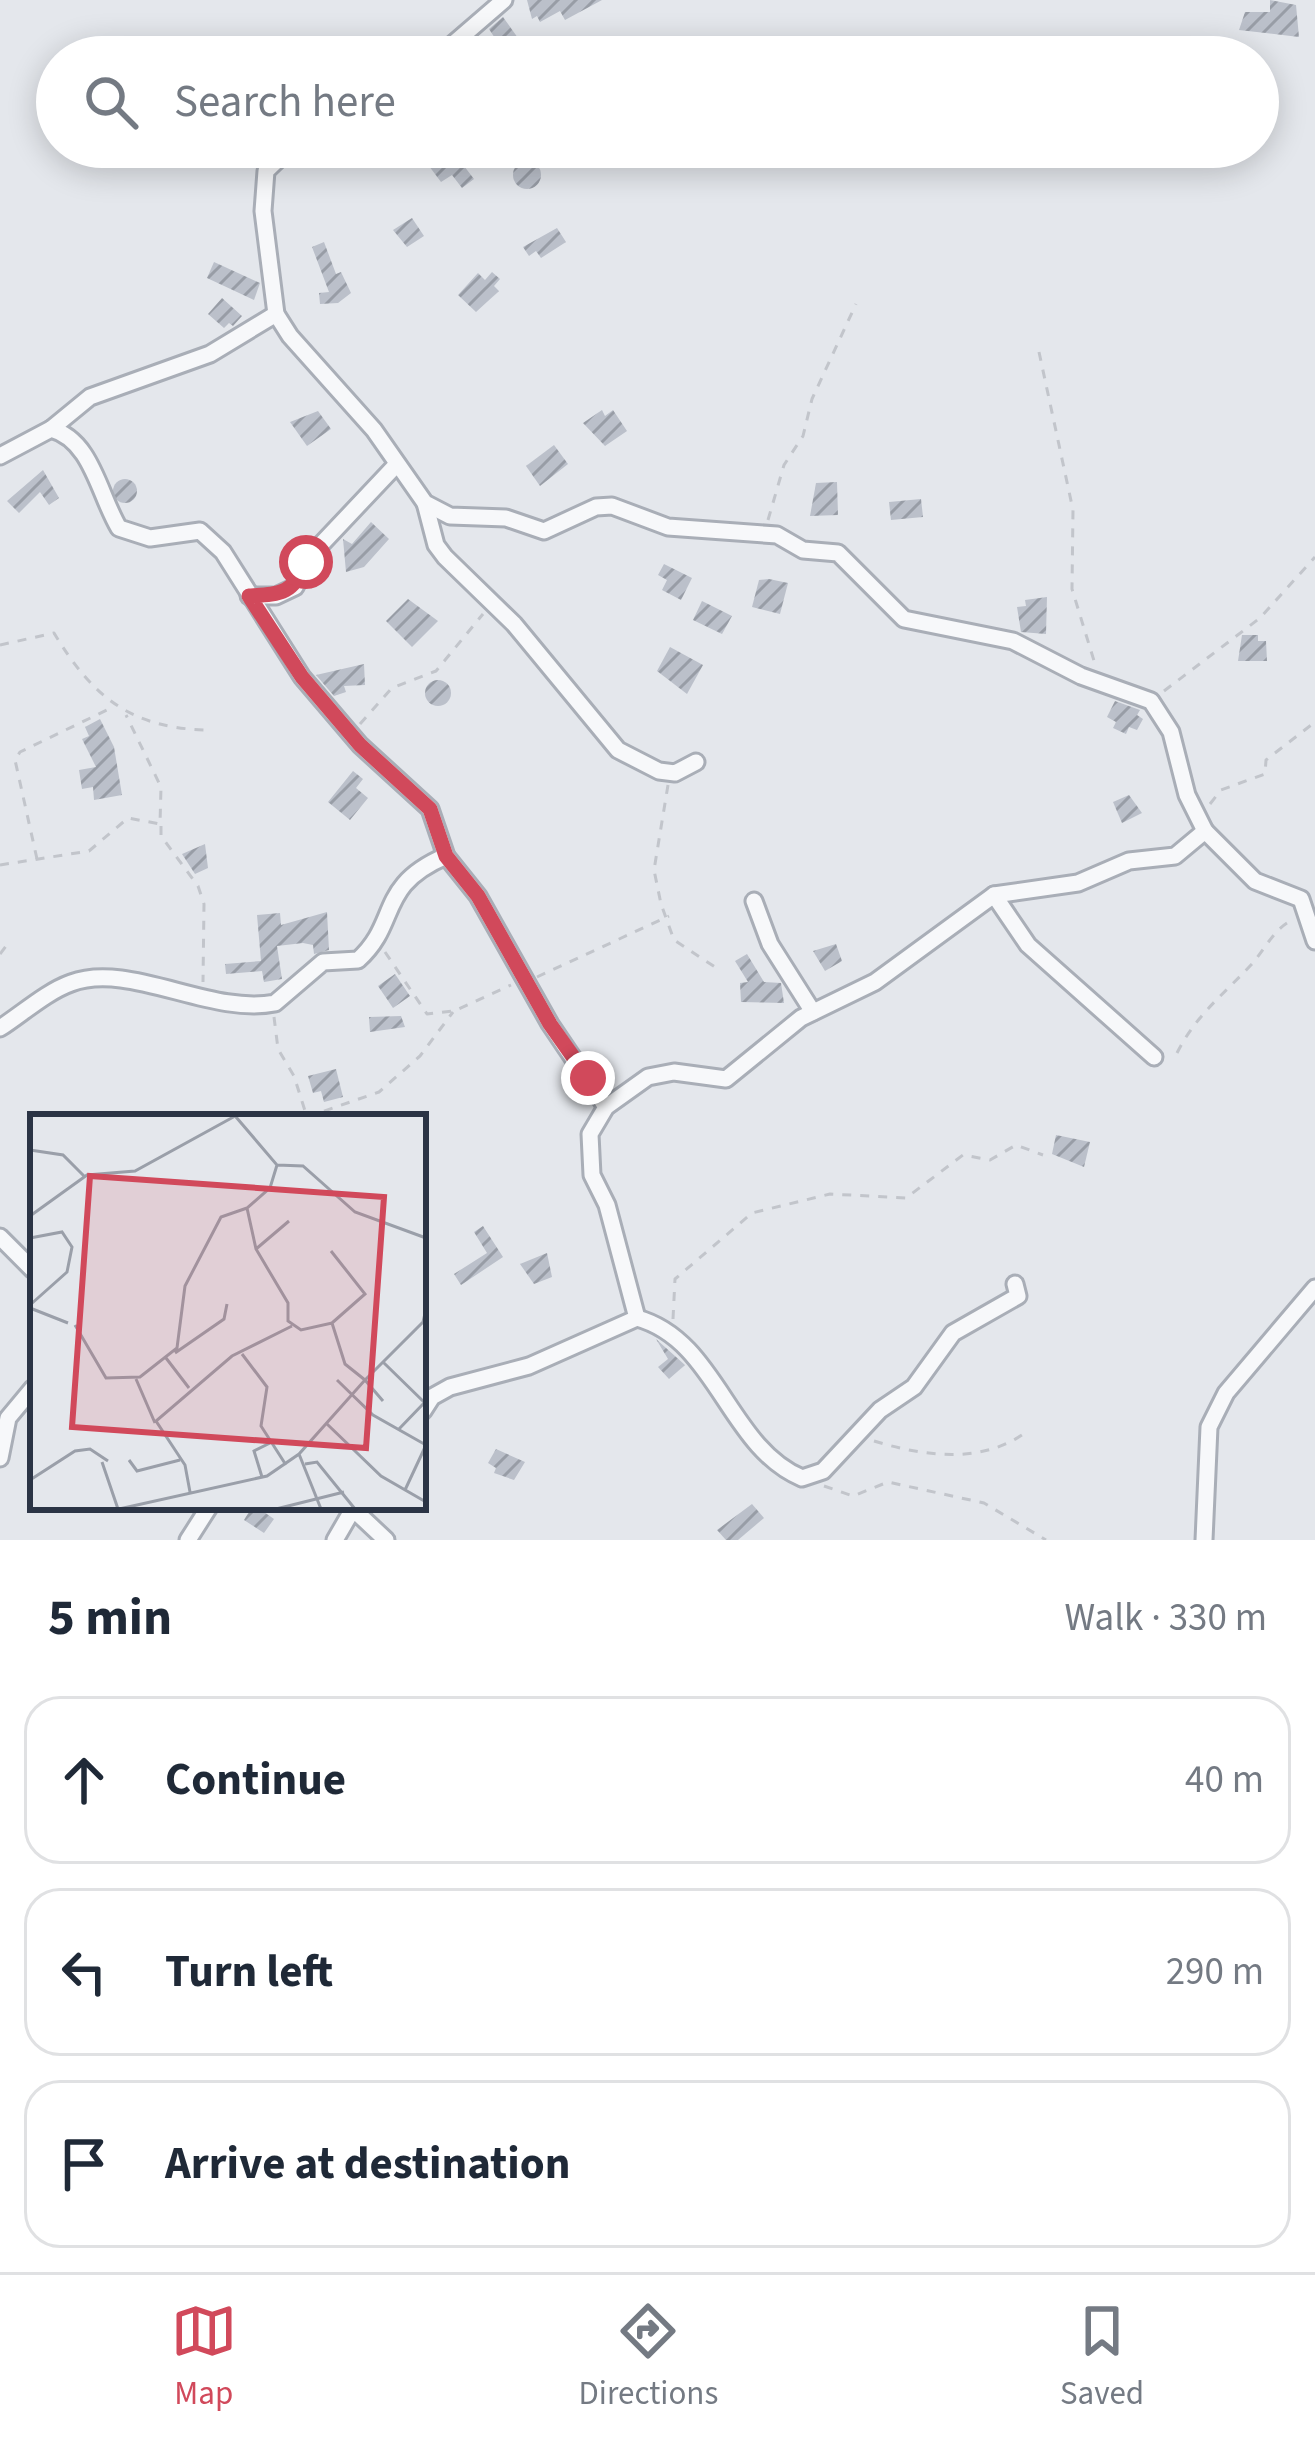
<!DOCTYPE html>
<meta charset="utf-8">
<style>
body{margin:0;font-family:"Source Sans 3",sans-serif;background:#f2f2f3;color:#1f2937}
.stop{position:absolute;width:36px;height:36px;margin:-27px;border:9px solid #d1495b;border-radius:50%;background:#fff}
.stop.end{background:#d1495b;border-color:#fff;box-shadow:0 3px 12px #0008}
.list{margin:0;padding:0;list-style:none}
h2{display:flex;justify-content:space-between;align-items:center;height:156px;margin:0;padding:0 48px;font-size:51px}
h2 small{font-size:39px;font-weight:400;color:#747a83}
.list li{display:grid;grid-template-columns:78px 1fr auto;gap:36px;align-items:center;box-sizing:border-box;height:168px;margin:0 24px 24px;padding:0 24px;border:3px solid #e0e1e3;border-radius:36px}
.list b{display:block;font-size:45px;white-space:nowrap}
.list em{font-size:39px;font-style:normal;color:#747a83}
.icon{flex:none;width:66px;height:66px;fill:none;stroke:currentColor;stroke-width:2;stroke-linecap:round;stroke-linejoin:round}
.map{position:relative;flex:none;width:1315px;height:1540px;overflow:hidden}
.search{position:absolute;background:#fff;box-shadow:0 6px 30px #0003;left:36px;right:36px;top:36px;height:132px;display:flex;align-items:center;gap:30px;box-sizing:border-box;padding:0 42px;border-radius:66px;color:#747a83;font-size:45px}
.sheet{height:732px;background:#fff}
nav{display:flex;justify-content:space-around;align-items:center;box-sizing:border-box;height:168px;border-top:3px solid #e0e1e3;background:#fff;font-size:33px;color:#747a83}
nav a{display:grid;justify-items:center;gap:6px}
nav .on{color:#d1495b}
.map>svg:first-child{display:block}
</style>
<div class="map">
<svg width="1315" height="1540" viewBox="0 0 1315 1540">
<defs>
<pattern id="building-hatch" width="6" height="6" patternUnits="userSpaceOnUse" patternTransform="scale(3)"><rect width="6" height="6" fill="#bbc0ca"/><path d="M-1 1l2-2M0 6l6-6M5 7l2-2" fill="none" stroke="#989da6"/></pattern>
</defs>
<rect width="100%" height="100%" fill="#e4e7ec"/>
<!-- building -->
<g fill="url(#building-hatch)">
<path d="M 527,0 L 602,0 L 565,20 L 560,11 L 540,22 L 537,16 L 532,19 Z"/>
<path d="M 1270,0 L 1296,5 L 1299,37 L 1239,30 L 1245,12 L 1270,12 Z"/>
<path d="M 503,17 L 518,38 L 502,49 L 489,29 Z"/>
<path d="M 451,149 L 474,179 L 462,188 L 452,175 L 441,182 L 429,166 Z"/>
<circle cx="527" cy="175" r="14"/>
<path d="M 412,218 L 424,236 L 407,247 L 393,230 Z"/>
<path d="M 557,228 L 566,242 L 541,258 L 536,251 L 529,256 L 523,247 Z"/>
<path d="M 324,242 L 336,274 L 341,272 L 351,293 L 338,303 L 320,304 L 319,293 L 329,292 L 312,247 Z"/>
<path d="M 214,262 L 260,283 L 254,300 L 207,278 Z"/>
<path d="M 492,272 L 500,279 L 494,286 L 499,291 L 476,312 L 458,295 L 478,273 L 485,280 Z"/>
<path d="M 222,298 L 242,316 L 233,326 L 229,323 L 224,328 L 208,314 Z"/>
<path d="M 602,410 L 605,416 L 613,410 L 627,431 L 605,446 L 583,423 Z"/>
<path d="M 318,411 L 331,429 L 307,446 L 290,422 Z"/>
<path d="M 554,445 L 568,464 L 540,486 L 526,466 Z"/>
<path d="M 43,470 L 59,498 L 49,505 L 40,492 L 19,513 L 7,501 Z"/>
<circle cx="125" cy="491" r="12"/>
<path d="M 837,482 L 838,515 L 810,516 L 816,483 Z"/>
<path d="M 921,499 L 923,517 L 891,520 L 889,502 Z"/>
<path d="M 371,522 L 389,539 L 364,567 L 346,572 L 343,539 L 352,544 Z"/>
<path d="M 664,564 L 692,578 L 681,600 L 662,590 L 667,580 L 658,575 Z"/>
<path d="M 769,579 L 788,583 L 780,614 L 752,607 L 759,580 Z"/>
<path d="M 1047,597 L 1046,634 L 1021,632 L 1017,607 L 1026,606 L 1025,600 Z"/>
<path d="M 408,599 L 438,621 L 412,647 L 386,621 Z"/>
<path d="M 702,601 L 732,616 L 722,634 L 693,620 Z"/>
<path d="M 1242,635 L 1258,635 L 1258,641 L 1266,641 L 1267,661 L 1238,661 Z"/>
<path d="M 670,647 L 703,665 L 687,694 L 657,671 Z"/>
<path d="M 364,664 L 365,685 L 344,686 L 346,692 L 334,696 L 316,675 Z"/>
<circle cx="438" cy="693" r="13"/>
<path d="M 1115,701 L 1140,710 L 1137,715 L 1143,719 L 1137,730 L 1129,727 L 1126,734 L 1113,728 L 1116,722 L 1107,717 Z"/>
<path d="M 100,719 L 114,747 L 122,795 L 94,800 L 93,787 L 82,789 L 79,770 L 96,767 L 82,739 L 89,736 L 85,727 Z"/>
<path d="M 353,771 L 363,779 L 356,788 L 368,798 L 350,820 L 328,802 Z"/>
<path d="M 1129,795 L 1142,813 L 1122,823 L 1113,802 Z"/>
<path d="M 205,844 L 208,868 L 195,874 L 182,854 Z"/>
<path d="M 327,912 L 329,950 L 314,954 L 313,945 L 303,943 L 277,946 L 282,979 L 264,982 L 262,971 L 226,974 L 225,964 L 261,961 L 257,915 L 280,913 L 281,925 Z"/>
<path d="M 836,944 L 842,961 L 825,971 L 813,951 Z"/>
<path d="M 747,954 L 764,982 L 781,983 L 784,1003 L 741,1002 L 740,983 L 748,982 L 735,961 Z"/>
<path d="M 395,974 L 410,996 L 393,1008 L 378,986 Z"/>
<path d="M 401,1016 L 405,1027 L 370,1032 L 369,1017 Z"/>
<path d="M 336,1069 L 343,1097 L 324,1102 L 321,1091 L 313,1093 L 308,1076 Z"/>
<path d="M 1056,1135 L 1090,1142 L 1084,1167 L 1052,1154 Z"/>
<path d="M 483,1226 L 503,1257 L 461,1285 L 454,1274 L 487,1253 L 474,1232 Z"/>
<path d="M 547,1253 L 552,1277 L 534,1284 L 520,1264 Z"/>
<path d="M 656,1339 L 685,1365 L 669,1379 L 658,1367 L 668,1359 Z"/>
<path d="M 496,1449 L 525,1462 L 514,1480 L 494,1473 L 496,1468 L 488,1463 Z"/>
<path d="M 752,1504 L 764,1518 L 738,1540 L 726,1540 L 717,1530 Z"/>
<path d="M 252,1507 L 269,1507 L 264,1512 L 274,1519 L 264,1533 L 244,1520 Z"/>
</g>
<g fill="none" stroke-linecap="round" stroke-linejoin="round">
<!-- street casing -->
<g stroke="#a9aeb7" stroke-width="21">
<g id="street">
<path d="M 438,57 L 504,0"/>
<path d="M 291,147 L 266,171 L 263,211 L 276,314 L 290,336 L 374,430 L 425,503 L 450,516 L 506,518 L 544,531 L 596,507 L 612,506 L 668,527 L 777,535 L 803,550 L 838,553 L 904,619 L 1013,641 L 1081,676 L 1151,701 L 1171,732 L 1187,795 L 1205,831"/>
<path d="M 51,429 L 90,397 L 210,354 L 276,314"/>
<path d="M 0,456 L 51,429 C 92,440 99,495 119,528 L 150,538 L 200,531 L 223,552 L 302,677 L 360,745 L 430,809 L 446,856 L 478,896 L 550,1024 L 606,1107"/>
<path d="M 425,503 L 436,545 L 445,557 L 514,624 L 618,750 L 659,771 L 675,773 L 696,762"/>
<path d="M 249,596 L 276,596 L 295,587 L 313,553 L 397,464"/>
<path d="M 994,895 L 1028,945 L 1154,1057"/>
<path d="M 754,901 L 770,944 L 813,1012"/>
<path d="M 0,1028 C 22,1014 46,992 71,983 C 129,961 211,1016 275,1003 L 323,962 L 358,960 C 400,922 376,886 446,856"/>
<path d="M 0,1237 L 33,1270"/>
<path d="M 637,1318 C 717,1340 728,1447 802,1478 L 823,1471 L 880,1410 L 914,1387 L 953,1333 L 1018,1296 L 1015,1284"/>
<path d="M 423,1411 L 432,1397 L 450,1387 L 529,1366 L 637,1318 L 607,1205 L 592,1175 L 590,1134 L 606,1107 L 648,1077 L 674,1072 L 726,1079 L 801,1018 L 875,982 L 994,895 L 1078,883 L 1129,861 L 1175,856 L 1205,831 L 1255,881 L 1301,899 L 1315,941"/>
<path d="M 0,1458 L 8,1418 L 33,1388"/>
<path d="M 188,1540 L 209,1507"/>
<path d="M 335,1540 L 353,1509 L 386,1540"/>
<path d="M 1204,1540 L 1209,1427 L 1226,1393 L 1315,1288"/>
</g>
</g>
<!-- path -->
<g stroke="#c2c5cb" stroke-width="3" stroke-dasharray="9 9" stroke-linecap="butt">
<path d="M 1039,352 L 1073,510 L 1072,589 L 1095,664"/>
<path d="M 768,520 L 784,465 L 803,436 L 812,399 L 856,304"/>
<path d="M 0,645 L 54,633 C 92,696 130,728 206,730"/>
<path d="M 1164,691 L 1260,618 L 1315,557"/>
<path d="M 360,724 L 392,688 L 436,671 L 483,614"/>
<path d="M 668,785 L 654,870 L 661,904 L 674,940 L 721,971"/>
<path d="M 1210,804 L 1221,790 L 1265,774 L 1266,760 L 1315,722"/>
<path d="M 161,826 L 161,836 L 198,886 L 204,904 L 203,982"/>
<path d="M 37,859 L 15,760 L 20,752 L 111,708"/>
<path d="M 0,865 L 89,851 L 128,818 L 160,824 L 161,787 L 126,715"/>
<path d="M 385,952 L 427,1014 L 454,1011 L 511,985"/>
<path d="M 0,954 L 9,942"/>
<path d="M 537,977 L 669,916"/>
<path d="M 274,1017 L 278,1049 L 294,1076 L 306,1114"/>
<path d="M 1177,1053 C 1196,1015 1222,996 1250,966 C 1265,950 1274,927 1295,919"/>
<path d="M 307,1117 L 379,1092 L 420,1056 L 453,1012"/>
<path d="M 673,1319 L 675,1279 L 752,1213 L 830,1194 L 906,1198 L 963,1155 L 990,1160 L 1016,1145 L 1043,1155"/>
<path d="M 874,1441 C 923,1456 978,1464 1022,1435"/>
<path d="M 824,1486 L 853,1496 L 888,1482 L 984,1503 L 1046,1540"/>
</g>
<!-- street -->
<use href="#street" stroke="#f7f8fa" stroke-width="15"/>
</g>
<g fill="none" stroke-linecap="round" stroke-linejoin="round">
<!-- route -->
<path stroke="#d1495b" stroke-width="15" d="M 306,562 C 293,594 282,594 249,596 L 302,677 L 360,745 L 430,809 L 446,856 L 478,896 L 550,1024 L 588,1078"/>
</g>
<!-- overview -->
<g transform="translate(30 1114)">
<rect width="396" height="396" fill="#e4e7ec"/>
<path fill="none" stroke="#9a9fa9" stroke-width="3" d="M 0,36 L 33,41 L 54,62M 247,51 L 273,52 L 325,98 L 396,124M 0,102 L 57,61 L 105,57 L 207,1M 0,124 L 32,118 L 42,133 L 37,158 L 0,191M 226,135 L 259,107M 301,137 L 335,180 L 302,209M 0,194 L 38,209M 45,211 L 76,264 L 110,263 L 147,234 L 155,172 L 191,103 L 217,94M 145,239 L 194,205 L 197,190M 212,240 L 237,273 L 231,312 L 256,351M 136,244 L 159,274M 354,249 L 396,290M 106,265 L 125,309M 307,266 L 343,301 L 396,331 L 375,376M 353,287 L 335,266 L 393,208 L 396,195M 297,310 L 351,362 L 396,388M 368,316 L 395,288M 269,340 L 291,395M 99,346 L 107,357 L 150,346M 72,348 L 88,395M 275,350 L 287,348 L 325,395M 232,363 L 224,337 L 240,329M 0,366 L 45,337 L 60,335 L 78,347M 160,378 L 155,351 L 126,307 L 202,242 L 262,212M 89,395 L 237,362 L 269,340 L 335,266 L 315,250 L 302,209 L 271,216 L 258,207 L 258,189 L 226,135 L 217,94 L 240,74 L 247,51 L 206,3M 246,395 L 314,378"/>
<path fill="#d1495b" fill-opacity="0.15" stroke="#d1495b" stroke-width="6" d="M 60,62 L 354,83 L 336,334 L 42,313 Z"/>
<rect width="396" height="396" fill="none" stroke="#2b3445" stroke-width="6"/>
</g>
</svg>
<div class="stop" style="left:306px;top:562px"></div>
<div class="stop end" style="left:588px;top:1078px"></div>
<div class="search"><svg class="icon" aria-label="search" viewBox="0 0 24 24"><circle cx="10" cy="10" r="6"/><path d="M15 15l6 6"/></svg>Search here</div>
</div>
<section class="sheet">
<h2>5 min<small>Walk · 330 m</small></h2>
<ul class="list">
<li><svg class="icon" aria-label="ahead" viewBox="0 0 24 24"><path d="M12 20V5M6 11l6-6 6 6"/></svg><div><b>Continue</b></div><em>40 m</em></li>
<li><svg class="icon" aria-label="left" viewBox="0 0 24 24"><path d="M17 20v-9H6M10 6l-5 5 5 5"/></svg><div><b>Turn left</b></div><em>290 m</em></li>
<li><svg class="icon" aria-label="arrive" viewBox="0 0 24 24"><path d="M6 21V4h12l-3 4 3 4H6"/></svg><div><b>Arrive at destination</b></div></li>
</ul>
</section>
<nav>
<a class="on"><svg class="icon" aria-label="map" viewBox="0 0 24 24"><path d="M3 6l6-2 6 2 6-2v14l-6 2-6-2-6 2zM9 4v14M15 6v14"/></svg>Map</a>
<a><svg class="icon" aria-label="directions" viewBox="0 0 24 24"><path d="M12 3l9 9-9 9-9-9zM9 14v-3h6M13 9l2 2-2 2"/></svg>Directions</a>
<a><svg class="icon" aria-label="saved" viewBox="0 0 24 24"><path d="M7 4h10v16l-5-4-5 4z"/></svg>Saved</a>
</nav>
